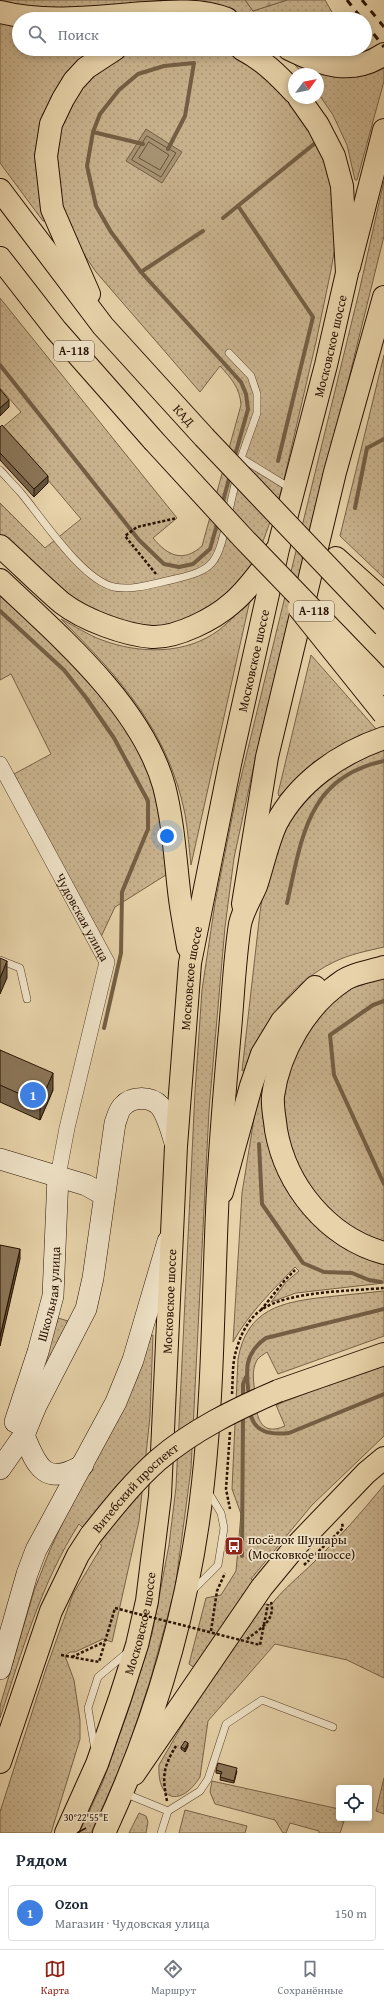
<!DOCTYPE html>
<html lang="ru">
<meta charset="utf-8">
<style>
body{margin:0;font-family:"Gentium Book Plus",serif;background:#f6f6f7;color:#1f2937}
.controls{position:absolute;right:12px;bottom:12px;display:grid;overflow:hidden;border-radius:4px;box-shadow:0 2px 6px #0003}
.controls button{width:36px;height:36px;display:grid;place-items:center;padding:0;border:0;border-bottom:1px solid #e0e1e3;background:#fff;color:#1f2937;font:20px sans-serif}
.compass{position:absolute;left:288px;top:68px;width:36px;height:36px;border-radius:50%;background:#fff;box-shadow:0 2px 6px #0003;rotate:57deg}
.you{position:absolute;left:167px;top:836px;width:14px;height:14px;margin:-10px;border:3px solid #fff;border-radius:50%;background:#1a73e8;box-shadow:0 0 0 6px #1a73e833}
.badge{display:grid;place-items:center;width:26px;height:26px;border-radius:50%;background:#8f2418;color:#fff;font-size:13px;font-weight:700}
.pin{position:absolute;translate:-50% -50%;border:2px solid #fff;box-shadow:0 1px 4px #0006}
.list{margin:0;padding:0;list-style:none}
h2{display:flex;justify-content:space-between;align-items:center;height:52px;margin:0;padding:0 16px;font-size:17px}
h2 small{font-size:13px;font-weight:400;color:#747a83}
.list li{display:grid;grid-template-columns:26px 1fr auto;gap:12px;align-items:center;box-sizing:border-box;height:56px;margin:0 8px 8px;padding:0 8px;border:1px solid #e0e1e3;border-radius:4px}
.list b{display:block;font-size:15px;white-space:nowrap}
.list p{margin:0;font-size:13px;white-space:nowrap;color:#747a83}
.list em{font-size:13px;font-style:normal;color:#747a83}
.icon{flex:none;width:22px;height:22px;fill:none;stroke:currentColor;stroke-width:2;stroke-linecap:round;stroke-linejoin:round}
.map{position:relative;flex:none;width:384px;height:1833px;overflow:hidden}
.search{position:absolute;background:#fff;box-shadow:0 2px 6px #0003;left:12px;right:12px;top:12px;height:44px;display:flex;align-items:center;gap:10px;box-sizing:border-box;padding:0 14px;border-radius:22px;color:#747a83;font-size:15px}
.sheet{height:116px;background:#fff}
nav{display:flex;justify-content:space-around;align-items:center;box-sizing:border-box;height:56px;border-top:1px solid #e0e1e3;background:#fff;font-size:11px;color:#747a83}
nav a{display:grid;justify-items:center;gap:2px}
nav .on{color:#8f2418}
.map>svg:first-child{display:block}
</style>
<div class="map">
<svg width="384" height="1833" viewBox="0 0 384 1833">
<defs>
<pattern id="grass-dots" width="8" height="8" patternUnits="userSpaceOnUse"><rect width="8" height="8" fill="#c7b18c"/><path d="M2 2h.1M6 6h.1" fill="none" stroke="#ab9777" stroke-width="1.8" stroke-linecap="round"/></pattern>
<pattern id="forest-firs" width="22" height="20" patternUnits="userSpaceOnUse"><rect width="22" height="20" fill="#c7b18c"/><path d="M5 1l3.5 6h-7zM16 11l3.5 6h-7z" fill="#ab9777"/></pattern>
</defs>
<rect width="100%" height="100%" fill="#e7d2a9"/>
<filter id="stains"><feTurbulence type="fractalNoise" baseFrequency=".005" numOctaves="4"/><feColorMatrix values="0 0 0 0 .2 0 0 0 0 .09 0 0 0 0 .02 0 0 0 .5 -.17"/></filter>
<radialGradient id="worn" r=".72"><stop offset=".6" stop-color="#630" stop-opacity="0"/><stop offset="1" stop-color="#630" stop-opacity=".3"/></radialGradient>
<!-- grass -->
<g fill="url(#grass-dots)" stroke="#786246">
<path d="M 0,0 L 245,0 L 253,11 L 287,0 L 325,0 L 336,19 L 252,19 L 235,12 L 92,10 L 18,6 L 0,2 Z"/>
<path d="M 0,19 L 19,23 L 19,49 L 98,49 L 59,95 L 46,221 L 43,221 L 0,163 Z"/>
<path d="M 128,49 L 230,49 L 242,55 L 281,86 L 332,167 L 336,241 L 331,270 L 316,342 L 281,492 L 262,544 L 250,570 L 216,606 L 176,626 L 130,626 L 82,607 L 0,537 L 0,503 L 45,548 L 81,519 L 3,427 L 21,412 L 0,388 L 0,298 L 177,518 L 153,538 C 168,556 183,563 202,546 L 241,405 C 240,388 231,378 220,366 L 200,392 L 96,272 L 79,247 L 64,213 L 57,178 L 56,147 L 62,121 L 87,80 L 111,58 Z"/>
<path d="M 312,49 L 354,49 L 364,54 L 345,59 Z"/>
<path d="M 288,57 C 320,69 350,87 384,68 L 384,81 L 357,180 L 355,180 L 347,145 L 333,115 L 318,93 L 318,74 L 303,74 Z"/>
<path d="M 384,181 L 384,236 L 257,751 L 234,858 L 225,927 L 209,1110 L 191,1469 L 175,1589 L 150,1681 L 125,1757 L 91,1833 L 79,1833 L 102,1784 L 128,1711 L 152,1634 L 169,1545 L 176,1487 L 195,1092 L 202,990 L 215,903 L 236,798 L 359,292 Z"/>
<path d="M 384,355 L 384,578 L 340,536 Z"/>
<path d="M 0,592 C 52,643 112,693 143,760 C 160,795 163,835 169,873 L 115,907 L 100,939 L 14,774 L 51,754 L 11,674 L 0,680 Z"/>
<path d="M 250,600 L 191,865 C 189,848 188,831 185,814 C 168,730 119,677 61,619 C 75,626 88,635 102,640 C 139,654 186,655 219,630 C 230,621 240,611 250,600 Z"/>
<path d="M 311,655 L 377,730 L 343,744 L 323,757 L 279,796 L 278,793 L 281,781 Z"/>
<path d="M 384,743 L 384,947 C 367,951 350,954 334,962 C 290,983 262,1025 245,1069 L 242,1071 L 260,912 L 266,873 L 293,809 L 311,789 Z"/>
<path d="M 384,977 L 384,1244 L 360,1236 L 330,1214 L 294,1164 L 283,1118 L 283,1086 L 303,1033 L 326,1008 L 350,989 Z"/>
<path d="M 267,1070 L 279,1166 L 384,1261 L 384,1283 L 296,1293 L 271,1302 L 286,1282 L 299,1271 L 295,1267 C 272,1291 249,1313 233,1342 L 242,1193 L 256,1106 Z"/>
<path d="M 384,1291 L 384,1336 L 278,1374 L 267,1352 C 264,1354 259,1357 257,1360 C 251,1371 254,1383 255,1394 C 256,1413 258,1438 285,1426 L 276,1405 L 384,1363 L 384,1436 L 312,1505 L 251,1579 L 256,1583 L 195,1668 L 189,1664 L 206,1598 L 221,1595 L 236,1571 L 241,1514 L 232,1489 L 238,1359 C 247,1309 281,1302 326,1297 C 345,1295 365,1293 384,1291 Z"/>
<path d="M 58,1318 L 68,1321 L 46,1371 L 42,1369 Z"/>
<path d="M 153,1335 L 150,1416 L 139,1521 L 112,1642 L 103,1639 L 75,1652 L 70,1652 L 65,1656 L 74,1680 L 80,1720 L 80,1739 L 51,1833 L 0,1833 L 0,1812 L 46,1669 L 73,1594 L 102,1546 L 79,1524 C 41,1583 22,1652 0,1718 L 0,1706 L 34,1591 L 50,1550 L 149,1336 Z"/>
<path d="M 384,1485 L 384,1678 L 347,1660 L 275,1644 L 208,1721 L 200,1777 C 181,1807 157,1802 159,1765 L 206,1684 L 264,1604 L 271,1605 C 284,1588 299,1577 314,1562 C 339,1538 362,1512 384,1485 Z"/>
<path d="M 384,1778 L 384,1814 L 376,1811 Z"/>
<path d="M 212,1781 L 339,1809 L 339,1818 L 345,1818 L 340,1833 L 319,1833 L 319,1831 L 290,1823 L 286,1833 L 283,1833 L 275,1820 L 215,1804 L 210,1792 Z"/>
<path d="M 185,1810 L 247,1826 L 245,1833 L 179,1833 Z"/>
<path d="M 139,1813 L 146,1816 L 148,1822 L 146,1833 L 129,1833 Z"/>
</g>
<!-- forest -->
<path fill="url(#forest-firs)" stroke="#786246" d="M 245,0 L 287,0 L 253,11 Z"/>
<!-- water -->
<path fill="#a69170" stroke="#745e43" d="M 146,129 L 182,152 L 162,183 L 126,161 Z"/>
<g fill="none" stroke-linecap="round" stroke-linejoin="round">
<!-- shore -->
<g stroke="#675238" stroke-width="1">
<path d="M 147,136 L 176,153 L 161,177 L 132,160 Z"/>
<path d="M 149,142 L 169,155 L 160,170 L 139,158 Z"/>
</g>
<!-- stream -->
<g stroke="#745e43" stroke-width="4">
<path d="M 93,132 L 143,144"/>
<path d="M 168,149 L 185,116 L 194,63 L 164,66 L 138,74 L 119,90 L 100,114 L 93,132 L 87,166 L 96,206 L 111,232 L 141,272 L 241,382 L 246,394 L 248,409 L 234,459"/>
<path d="M 238,206 L 313,317 L 278,461"/>
<path d="M 223,218 L 314,144"/>
<path d="M 141,272 L 203,231"/>
<path d="M 0,365 L 139,540 L 164,564 L 179,567 L 193,564 L 210,549 L 218,521"/>
<path d="M 222,505 L 230,475"/>
<path d="M 355,508 L 367,448 L 384,439"/>
<path d="M 0,611 L 64,670 L 87,699 L 114,738 L 148,801 L 148,829 L 122,892 L 121,953 L 104,1028"/>
<path d="M 287,903 C 302,838 307,777 384,761"/>
<path d="M 384,1001 L 373,1005 L 330,1035 L 334,1075 L 384,1184"/>
<path d="M 259,1144 L 262,1204 L 303,1263 L 324,1272 L 352,1273 L 369,1280 L 381,1282"/>
<path d="M 249,1397 C 246,1372 243,1354 266,1338 L 384,1309"/>
<path d="M 243,1399 L 243,1384 L 246,1377"/>
<path d="M 250,1411 C 253,1433 271,1435 289,1433 L 384,1394"/>
<path d="M 242,1556 L 243,1414"/>
</g>
<!-- lane casing -->
<g stroke="#58422a" stroke-width="8">
<g id="lane">
<path d="M 241,458 L 290,488"/>
<path d="M 0,470 C 7,478 14,485 21,493 C 42,518 82,580 114,587 C 133,591 156,583 175,579 C 214,570 217,563 226,525"/>
<path d="M 228,515 L 241,458 L 257,413 L 257,394 L 251,376 L 229,353"/>
<path d="M 0,960 L 20,968 L 27,999"/>
<path d="M 191,1592 L 218,1565 L 224,1528 L 221,1513 L 207,1490"/>
<path d="M 95,1750 L 88,1708 L 98,1677 L 128,1652"/>
<path d="M 124,1793 L 168,1811"/>
<path d="M 161,1833 L 168,1811 L 200,1791 L 208,1779 L 226,1724 L 262,1700 L 333,1727"/>
</g>
</g>
<!-- street casing -->
<g stroke="#58422a" stroke-width="16">
<g id="street">
<path id="s1" d="M 0,764 L 107,962 L 67,1128 L 58,1176"/>
</g>
</g>
<!-- secondary casing -->
<g stroke="#281200" stroke-width="22">
<g id="secondary">
<path d="M 0,1159 L 86,1185 L 104,1195"/>
<path id="s2" d="M 15,1422 L 38,1352 L 53,1296 L 58,1176"/>
<path d="M 24,1435 C 37,1468 46,1487 83,1465"/>
<path d="M 0,1469 L 24,1435 L 36,1406 L 86,1309 L 93,1278 L 115,1123 C 117,1118 119,1109 123,1106 C 132,1096 151,1096 160,1106 C 168,1116 172,1134 176,1146"/>
<path d="M 0,1669 L 27,1574 L 36,1550 L 116,1402 L 133,1360 L 168,1241"/>
</g>
</g>
<!-- primary casing -->
<g stroke="#281200" stroke-width="24">
<g id="primary">
<path d="M 0,12 C 47,24 98,16 146,13 C 172,11 202,9 227,19"/>
<path d="M 289,49 C 321,65 352,76 384,54"/>
<path d="M 349,267 L 384,130"/>
<path d="M 243,904 L 267,757 L 335,472 L 384,297"/>
<path d="M 384,967 C 372,971 354,973 344,980 C 306,1005 279,1052 273,1096 C 272,1107 275,1119 276,1130 C 286,1186 327,1237 384,1253"/>
<path d="M 222,1192 L 251,1086 L 262,1054 L 282,1021 L 315,987"/>
<path d="M 278,1391 L 384,1354"/>
<path d="M 0,1762 L 51,1611 L 78,1555 L 91,1535"/>
<path d="M 134,1774 L 262,1587 L 295,1547 L 366,1473 L 384,1458"/>
</g>
</g>
<!-- highway casing -->
<g stroke="#281200" stroke-width="24">
<g id="highway">
<path d="M 242,49 C 263,60 278,75 294,92"/>
<path id="s3" d="M 0,190 L 103,326 L 204,437"/>
<path d="M 0,258 L 56,330 L 153,440"/>
<path d="M 89,294 L 52,209 L 46,156 L 51,124 L 63,99 L 74,81 L 86,68 L 115,49"/>
<path d="M 0,546 C 21,565 41,585 62,603 C 84,620 125,635 152,637 C 177,638 214,619 232,603 C 248,590 262,569 275,552"/>
<path d="M 336,558 L 384,601"/>
<path d="M 0,580 C 59,636 141,705 164,786 C 173,821 175,855 179,891 C 181,910 185,929 188,947"/>
<path id="s4" d="M 66,1833 L 97,1764 L 120,1698 L 137,1645 L 147,1601 L 160,1496 L 176,1146 L 190,963 L 230,764 L 278,549 L 326,365 L 347,273 L 342,186 L 334,156 L 318,125 L 299,98"/>
<path d="M 104,1833 C 156,1721 190,1605 203,1483 C 213,1393 213,1302 217,1212 C 219,1155 224,1098 229,1041 C 233,1002 234,962 240,924 C 243,910 251,898 256,886 C 263,865 267,844 276,824 C 298,782 340,753 384,738"/>
</g>
</g>
<!-- path -->
<g stroke="#281200" stroke-width="2.5" stroke-dasharray="3 2" stroke-linecap="butt">
<path d="M 243,14 L 256,19"/>
<path d="M 156,574 L 125,536 L 137,527 L 177,518"/>
<path d="M 261,1310 L 285,1280 L 295,1270"/>
<path d="M 232,1394 C 233,1380 232,1364 236,1351 C 240,1336 248,1319 261,1310 C 288,1291 351,1291 384,1288"/>
<path d="M 230,1432 L 226,1489 L 230,1509"/>
<path d="M 304,1565 L 343,1528 L 342,1523"/>
<path d="M 211,1631 L 217,1591 L 225,1573"/>
<path d="M 247,1639 C 260,1629 276,1620 271,1602"/>
<path d="M 61,1655 L 99,1662 L 115,1608"/>
<path d="M 72,1657 L 104,1642"/>
<path d="M 167,1801 C 162,1777 163,1767 176,1746"/>
</g>
<!-- lane -->
<use href="#lane" stroke="#efe2c7" stroke-width="7"/>
<!-- street -->
<use href="#street" stroke="#efe2c7" stroke-width="15"/>
<!-- secondary -->
<use href="#secondary" stroke="#efe2c7" stroke-width="21"/>
<!-- primary -->
<use href="#primary" stroke="#e7d2a9" stroke-width="22"/>
<!-- highway -->
<use href="#highway" stroke="#e7d2a9" stroke-width="22"/>
<!-- rail -->
<g stroke="#281200" stroke-width="3" stroke-dasharray="7 7" stroke-linecap="butt">
<path d="M 347,0 L 362,19"/>
<path d="M 362,0 L 384,27"/>
<path d="M 365,23 L 384,47"/>
</g>
<!-- primary-bridge casing -->
<g stroke="#281200" stroke-width="24" stroke-linecap="butt">
<g id="primary-bridge">
<path d="M 299,608 L 384,714"/>
<path id="s5" d="M 91,1535 C 112,1509 133,1482 158,1460 C 193,1430 236,1409 278,1391"/>
</g>
</g>
<!-- highway-bridge casing -->
<g stroke="#281200" stroke-width="24" stroke-linecap="butt">
<g id="highway-bridge">
<path d="M 204,437 L 384,626"/>
<path d="M 153,440 L 243,538 L 384,684"/>
</g>
</g>
<!-- path-bridge -->
<path stroke="#281200" stroke-width="2.5" stroke-dasharray="3 2" stroke-linecap="butt" d="M 115,1608 L 260,1645 L 268,1604"/>
<!-- primary-bridge -->
<use href="#primary-bridge" stroke="#e7d2a9" stroke-width="22"/>
<!-- highway-bridge -->
<use href="#highway-bridge" stroke="#e7d2a9" stroke-width="22"/>
</g>
<!-- wall -->
<g fill="#78654c" stroke="#281200">
<path d="M 0,427 L 48,483 L 34,497 L 0,460 Z"/>
<path d="M 0,1050 L 53,1090 L 40,1120 L 0,1102 Z"/>
<path d="M 188,1746 L 185,1752 L 181,1749 L 181,1747 Z"/>
<path d="M 216,1770 L 237,1771 L 234,1783 L 220,1780 L 221,1774 L 216,1773 Z"/>
</g>
<!-- shaded-wall -->
<g fill="#61533e" stroke="#281200">
<path d="M 9,400 L 9,407 L 0,416 L 0,408 Z"/>
<path d="M 48,476 L 48,483 L 34,497 L 34,489 Z"/>
<path d="M 7,961 L 7,978 L 0,994 L 0,978 Z"/>
<path d="M 53,1073 L 53,1090 L 40,1120 L 40,1103 Z"/>
<path d="M 20,1249 L 20,1259 L 0,1346 L 0,1337 Z"/>
<path d="M 188,1743 L 188,1746 L 185,1752 L 185,1749 Z"/>
</g>
<!-- building -->
<g fill="#8b7658" stroke="#281200">
<path d="M 0,389 L 9,400 L 0,408 Z"/>
<path d="M 2,425 L 48,476 L 34,489 L 0,453 L 0,427 Z"/>
<path d="M 0,958 L 7,961 L 0,978 Z"/>
<path d="M 0,1050 L 53,1073 L 40,1103 L 0,1085 Z"/>
<path d="M 0,1245 L 20,1249 L 0,1337 Z"/>
<path d="M 185,1741 L 188,1743 L 185,1749 L 181,1747 Z"/>
<path d="M 218,1763 L 237,1768 L 234,1781 L 220,1777 L 222,1772 L 216,1770 Z"/>
</g>
<!-- ticks -->
<path fill="none" stroke="#281200" stroke-width="1.5" d="M 77,1833 L 86,1828"/>
<!-- icons -->
<defs>
<g id="bus-square" transform="scale(1)"><rect x="-9" y="-9" width="18" height="18" rx="4" fill="#8f2418" stroke="#efe2c7"/><path d="M-5-6H5V4H4V6H2V4H-2V6H-4V4H-5ZM-3.5-4V0h7V-4ZM-3.5 1.2v1.5H-2V1.2ZM2 1.2v1.5H3.5V1.2Z" fill="#fff"/></g>
</defs>
<g fill-rule="evenodd">
<use href="#bus-square" x="234" y="1546"/>
</g>
<g text-anchor="middle" stroke-width="3.5" stroke-linejoin="round" paint-order="stroke">
<!-- shield labels -->
<g fill="#efe2c7" stroke="#64503c" stroke-width="1">
<rect x="54" y="341" width="40" height="20" rx="3"/>
<rect x="294" y="601" width="40" height="20" rx="3"/>
</g>
<g font-size="12" font-weight="bold" fill="#281200">
<text x="74" y="355">А-118</text>
<text x="314" y="615">А-118</text>
</g>
<!-- street labels -->
<g font-size="13" fill="#281200" stroke="#efe2c7">
<text dy="5" stroke="none"><textPath href="#s4" startOffset="1519">Московское шоссе</textPath></text>
<text dy="5" stroke="none"><textPath href="#s3" startOffset="291">КАД</textPath></text>
<text dy="5" stroke="none"><textPath href="#s4" startOffset="1195">Московское шоссе</textPath></text>
<text dy="5" stroke="none"><textPath href="#s1" startOffset="174">Чудовская улица</textPath></text>
<text dy="5" stroke="none"><textPath href="#s4" startOffset="871">Московское шоссе</textPath></text>
<text dy="5" stroke="none"><textPath href="#s2" startOffset="133">Школьная улица</textPath></text>
<text dy="5" stroke="none"><textPath href="#s4" startOffset="547">Московское шоссе</textPath></text>
<text dy="5" stroke="none"><textPath href="#s5" startOffset="65">Витебский проспект</textPath></text>
<text dy="5" stroke="none"><textPath href="#s4" startOffset="223">Московское шоссе</textPath></text>
</g>
<!-- poi labels -->
<g font-size="13" fill="#281200" stroke="#efe2c7" text-anchor="start">
<text x="248" y="1544">посёлок Шушары<tspan x="248" dy="15">(Московкое шоссе)</tspan></text>
</g>
</g>
<g font-size="10" text-anchor="middle" fill="#281200" stroke="#efe2c7" stroke-width="3.5" stroke-linejoin="round" paint-order="stroke">
<text x="86" y="1821">30°22'55"E</text>
</g>
<rect width="100%" height="100%" filter="url(#stains)"/>
<rect width="100%" height="100%" fill="url(#worn)"/>
</svg>
<div class="controls">
<button><svg class="icon" aria-label="locate" viewBox="0 0 24 24"><circle cx="12" cy="12" r="6"/><path d="M12 2v4M12 18v4M2 12h4M18 12h4"/></svg></button>
</div>
<svg class="compass" viewBox="-18 -18 36 36"><path d="M0-13l5 13h-10z" fill="#e53935"/><path d="M0 13l5-13h-10z" fill="#747a83"/></svg>
<div class="you"></div>
<div class="pin badge" style="left:33px;top:1095px;background:#3f7fe0">1</div>
<div class="search"><svg class="icon" aria-label="search" viewBox="0 0 24 24"><circle cx="10" cy="10" r="6"/><path d="M15 15l6 6"/></svg>Поиск</div>
</div>
<section class="sheet">
<h2>Рядом<small></small></h2>
<ul class="list">
<li><span class="badge" style="background:#3f7fe0">1</span><div><b>Ozon</b><p>Магазин · Чудовская улица</p></div><em>150 m</em></li>
</ul>
</section>
<nav>
<a class="on"><svg class="icon" aria-label="map" viewBox="0 0 24 24"><path d="M3 6l6-2 6 2 6-2v14l-6 2-6-2-6 2zM9 4v14M15 6v14"/></svg>Карта</a>
<a><svg class="icon" aria-label="directions" viewBox="0 0 24 24"><path d="M12 3l9 9-9 9-9-9zM9 14v-3h6M13 9l2 2-2 2"/></svg>Маршрут</a>
<a><svg class="icon" aria-label="saved" viewBox="0 0 24 24"><path d="M7 4h10v16l-5-4-5 4z"/></svg>Сохранённые</a>
</nav>
